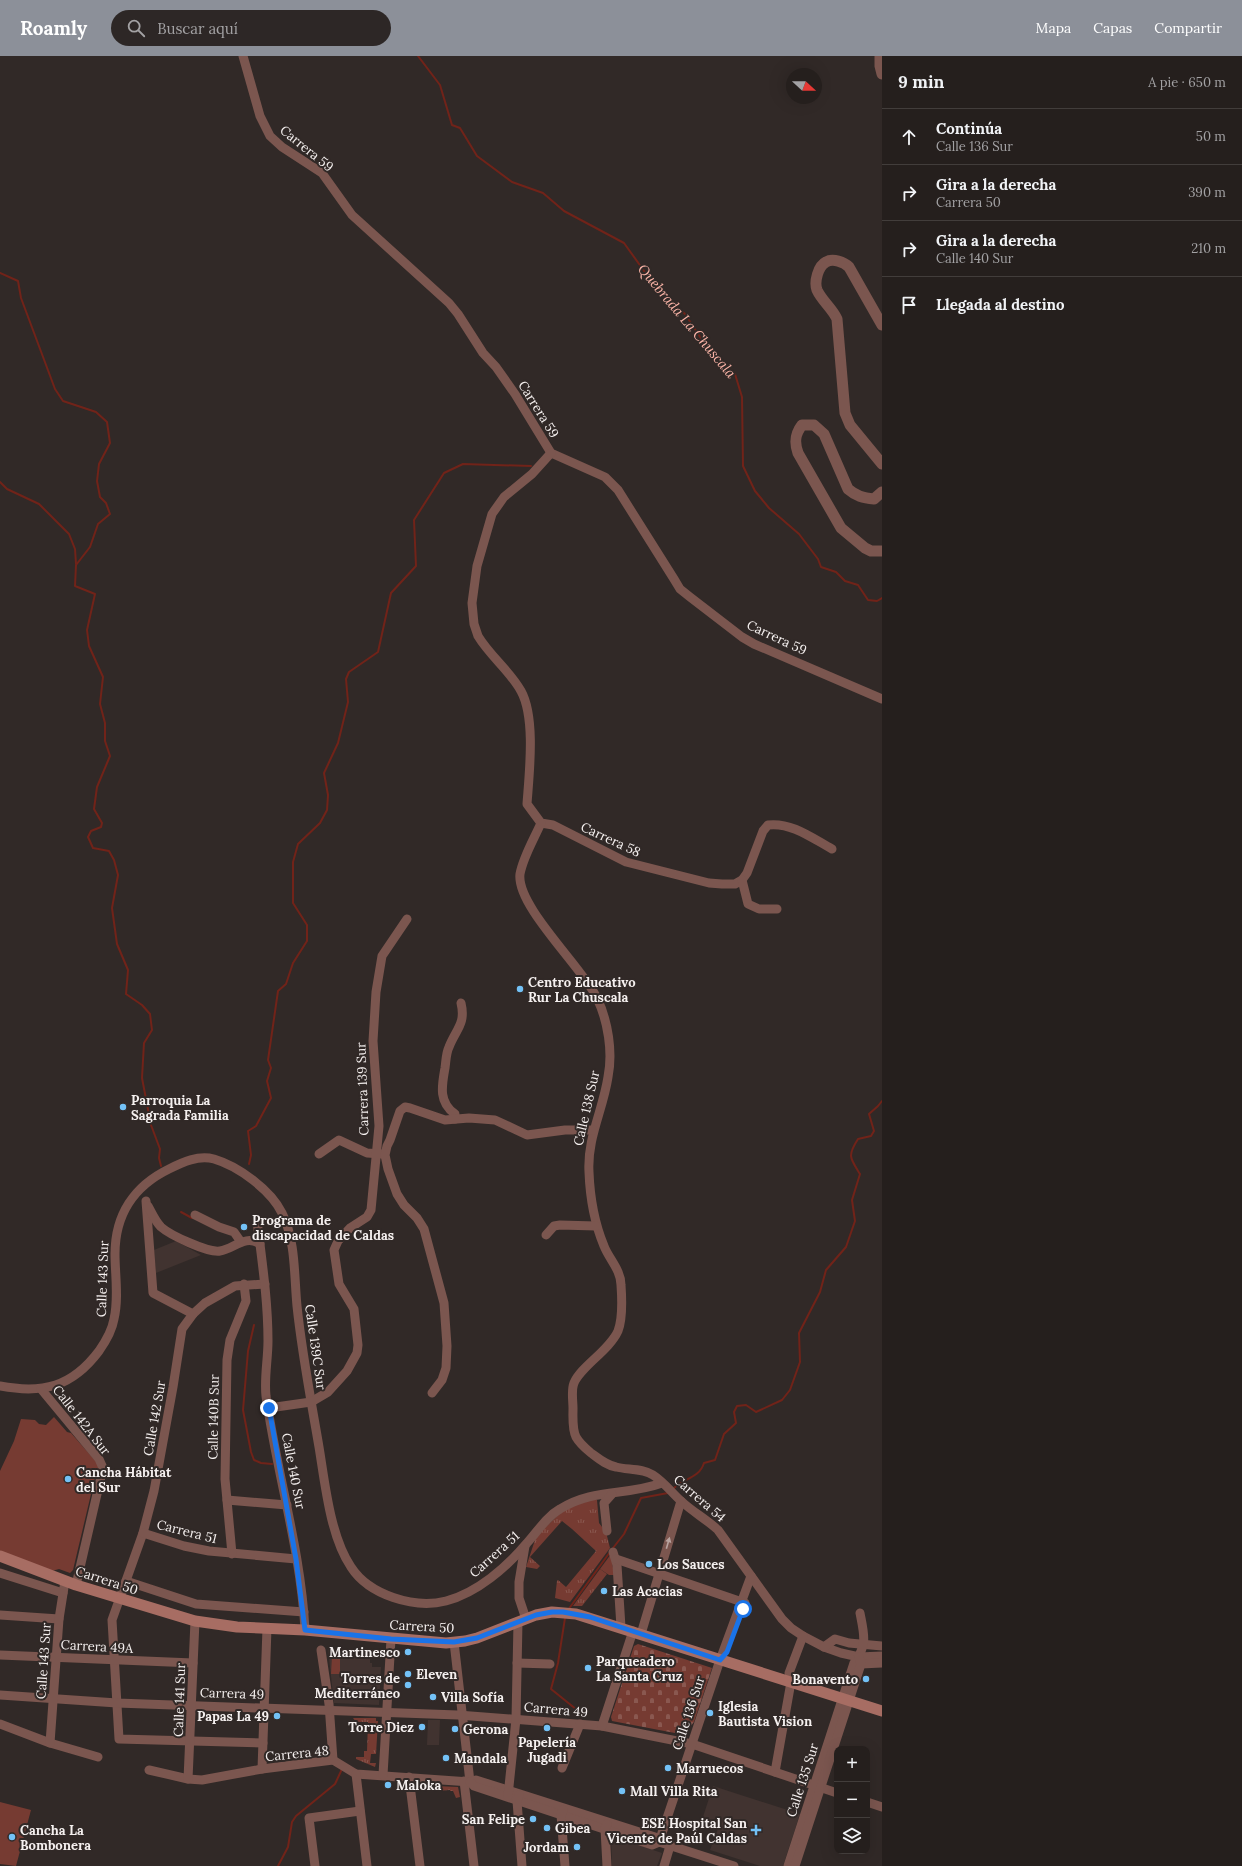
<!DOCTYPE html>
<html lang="es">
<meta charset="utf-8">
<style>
body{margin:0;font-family:Lora,serif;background:#2d2726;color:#f1f3f6}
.controls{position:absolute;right:12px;bottom:12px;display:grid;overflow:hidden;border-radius:8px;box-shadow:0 4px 16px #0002}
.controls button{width:36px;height:36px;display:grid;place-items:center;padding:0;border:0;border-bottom:1px solid #423d3b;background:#251f1d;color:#f1f3f6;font:20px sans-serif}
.compass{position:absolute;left:786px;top:12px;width:36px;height:36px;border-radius:50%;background:#251f1d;box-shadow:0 4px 16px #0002;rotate:111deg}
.stop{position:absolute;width:12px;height:12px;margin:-9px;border:3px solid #1a73e8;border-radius:50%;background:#fff}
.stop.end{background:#1a73e8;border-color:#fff;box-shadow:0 1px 4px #0008}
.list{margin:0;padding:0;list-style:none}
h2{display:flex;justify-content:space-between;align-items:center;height:52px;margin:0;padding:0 16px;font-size:17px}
h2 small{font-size:13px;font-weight:400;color:#a3a2a4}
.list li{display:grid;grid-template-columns:26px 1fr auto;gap:12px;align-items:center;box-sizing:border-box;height:56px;padding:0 16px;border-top:1px solid #423d3b}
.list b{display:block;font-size:15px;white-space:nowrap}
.list p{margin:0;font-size:13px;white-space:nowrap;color:#a3a2a4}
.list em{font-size:13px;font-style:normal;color:#a3a2a4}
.icon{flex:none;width:22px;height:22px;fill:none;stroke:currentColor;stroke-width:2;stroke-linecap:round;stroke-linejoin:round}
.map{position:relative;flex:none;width:882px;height:1810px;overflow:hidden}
header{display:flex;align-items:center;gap:24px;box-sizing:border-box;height:56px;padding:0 20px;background:#8c9099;color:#fff}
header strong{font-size:19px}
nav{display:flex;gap:22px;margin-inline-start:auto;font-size:14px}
.search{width:280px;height:36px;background:#2d2726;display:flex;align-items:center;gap:10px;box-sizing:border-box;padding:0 14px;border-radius:22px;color:#a3a2a4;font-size:15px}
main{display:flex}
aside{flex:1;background:#251f1d}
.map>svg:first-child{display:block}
</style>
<header>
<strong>Roamly</strong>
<div class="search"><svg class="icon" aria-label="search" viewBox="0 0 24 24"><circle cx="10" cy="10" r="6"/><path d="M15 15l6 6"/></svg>Buscar aquí</div>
<nav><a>Mapa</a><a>Capas</a><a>Compartir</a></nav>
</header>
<main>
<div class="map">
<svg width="882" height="1810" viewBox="0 0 882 1810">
<defs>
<pattern id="grass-tufts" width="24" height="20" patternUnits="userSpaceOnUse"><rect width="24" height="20" fill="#763b32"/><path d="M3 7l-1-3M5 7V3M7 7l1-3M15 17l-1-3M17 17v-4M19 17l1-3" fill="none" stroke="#8a5850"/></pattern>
<pattern id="cemetery-stones" width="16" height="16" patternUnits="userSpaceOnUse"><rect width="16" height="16" fill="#763b32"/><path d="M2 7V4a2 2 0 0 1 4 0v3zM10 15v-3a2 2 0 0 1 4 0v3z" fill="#8a5850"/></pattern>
</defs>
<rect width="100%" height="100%" fill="#312927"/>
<!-- built -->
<g fill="#413330">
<path d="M 176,1185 L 201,1199 L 156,1217 L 154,1194 Z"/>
<path d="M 328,1593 L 364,1594 L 364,1599 L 370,1600 L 370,1607 L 372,1607 L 372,1611 L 381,1611 L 379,1649 L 334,1647 Z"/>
<path d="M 428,1664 L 440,1664 L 439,1689 L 427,1689 Z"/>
<path d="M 713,1730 L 800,1758 L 783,1810 L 760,1810 L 710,1794 L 719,1770 L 702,1764 Z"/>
<path d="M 611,1780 L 662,1797 L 657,1810 L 612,1810 Z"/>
</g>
<!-- grass -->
<g fill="url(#grass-tufts)">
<path d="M 594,1443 L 597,1444 L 599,1467 L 606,1476 L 610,1492 L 570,1546 L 555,1542 L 557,1525 L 558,1524 L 566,1531 L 596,1495 L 572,1473 L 562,1465 L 530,1501 L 540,1510 L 537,1513 L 526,1511 L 535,1484 L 540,1476 L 566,1452 Z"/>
<path d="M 600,1513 L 607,1518 L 582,1550 L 573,1550 Z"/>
<path d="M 353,1662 L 376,1662 L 376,1665 L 378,1665 L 376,1698 L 371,1698 L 370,1707 L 376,1707 L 375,1711 L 356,1703 L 356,1701 L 364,1701 L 364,1695 L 367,1695 L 368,1666 L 356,1666 Z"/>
<path d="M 436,1730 L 458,1731 L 460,1741 L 456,1742 L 453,1735 L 450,1735 L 450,1734 L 437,1735 Z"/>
</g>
<!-- cemetery -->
<path fill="url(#cemetery-stones)" d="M 638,1588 L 712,1612 L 694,1666 L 688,1673 L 680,1678 L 612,1665 L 611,1661 L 634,1590 Z"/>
<!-- park -->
<g fill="#763b32">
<path d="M 54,1361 L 67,1376 L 71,1377 L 99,1409 L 98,1415 L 96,1417 L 73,1514 L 70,1517 L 59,1513 L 52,1515 L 0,1495 L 0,1415 L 14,1385 L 21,1363 L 35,1364 L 39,1368 L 46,1369 Z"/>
<path d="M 611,1498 L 614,1519 L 609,1519 L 600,1513 Z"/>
<path d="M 332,1600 L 340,1600 L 340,1618 L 331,1618 Z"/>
<path d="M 0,1746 L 31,1754 L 16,1810 L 0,1808 Z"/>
</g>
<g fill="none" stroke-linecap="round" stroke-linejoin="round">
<!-- stream -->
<g stroke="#712319" stroke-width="2">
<path d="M 418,0 L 440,29 L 452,69 L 460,72 L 477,100 L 512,126 L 543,137 L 564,155 L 624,187 L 657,233 L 685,258 L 706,290 L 735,318 L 742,341 L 743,410 L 755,435 L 769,452 L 799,478 L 818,503 L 821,511 L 836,516 L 845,525 L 858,529 L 868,544 L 877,545 L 882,542"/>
<path d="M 0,217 L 18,225 L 21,242 L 55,333 L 63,345 L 96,356 L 107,366 L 110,387 L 99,408 L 97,425 L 100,441 L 106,447 L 110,458 L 98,468 L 90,491 L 76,509 L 75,530 L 95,538 L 87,574 L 89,590 L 103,621 L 100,648 L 105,667 L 105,685 L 110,700 L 97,731 L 94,753 L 102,767 L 101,771 L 91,775 L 88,781 L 93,792 L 109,795 L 114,804 L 118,819 L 112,852 L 117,888 L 128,914 L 126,938 L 142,949 L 150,958 L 152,974 L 144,987 L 142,1022 L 151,1069 L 160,1093 L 159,1102 L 161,1110"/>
<path d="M 0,426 L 7,433 L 39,448 L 69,478 L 75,493 L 76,508"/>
<path d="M 249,1108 L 251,1099 L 248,1075 L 256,1070 L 271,1042 L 267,1025 L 271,1012 L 268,1004 L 278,935 L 286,928 L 293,907 L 307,885 L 307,869 L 293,847 L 293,806 L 298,788 L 320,767 L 327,754 L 328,739 L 324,717 L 338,687 L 348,646 L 346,623 L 349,616 L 378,596 L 391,537 L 416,510 L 414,464 L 444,417 L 463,408 L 531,410"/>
<path d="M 181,1156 L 192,1162"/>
<path d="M 254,1269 L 248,1295 L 243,1354 L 251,1396 L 254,1404 L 261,1407 L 272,1408"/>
<path d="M 673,1433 C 683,1422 699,1423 704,1407 L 715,1404 L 724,1378 L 736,1367 L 734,1356 L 737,1350 L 746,1349 L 756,1356 L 782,1344 L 790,1334 L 800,1306 L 799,1277 L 820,1236 L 826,1214 L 846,1191 L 855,1165 L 852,1144 L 860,1118 C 850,1102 847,1100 858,1083 L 871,1080 L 874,1075 L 869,1058 L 878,1050 L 882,1045"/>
<path d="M 613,1492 L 624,1478 L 641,1442 L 668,1437"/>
<path d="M 568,1554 L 610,1496"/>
<path d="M 565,1562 L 558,1607 L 551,1633 L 582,1658"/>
<path d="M 278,1810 L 288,1791 L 292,1766 L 296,1760 L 335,1728 L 342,1713"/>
</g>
<!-- minor -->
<g stroke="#7b564f" stroke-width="9">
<path d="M 243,0 L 260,60 L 270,80 L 282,91 L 322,117 L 352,159 L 449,247 L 458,258 L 483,297 L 496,311 L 515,338 L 551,397 L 605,421 L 618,434 L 674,523 L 680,533 L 690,541 L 742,581 L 754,588 L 882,643"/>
<path d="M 551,397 L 532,418 L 504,441 L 492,458 L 477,510 L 472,547 L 474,568 L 478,580 C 490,600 510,615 521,635 C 536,662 529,719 527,748 L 541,767 L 553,769 L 626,806 L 709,827 L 722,828 L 735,828 L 742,824 L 747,817 L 763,775 L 768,769 C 791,766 812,782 832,793"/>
<path d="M 541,767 C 534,783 523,801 520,818 C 516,850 583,912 597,942 C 608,965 613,996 608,1021 C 603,1054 587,1082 589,1116 C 590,1142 594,1166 604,1190 C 609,1203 621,1214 621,1229 C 622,1243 623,1262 618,1275 C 609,1295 581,1310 574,1327 C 571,1334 573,1345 573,1352 C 573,1362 572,1373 576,1381 C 580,1388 585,1392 591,1397 C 599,1403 606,1409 616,1411 C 627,1414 643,1412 653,1419 C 664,1426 672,1437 681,1445 C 693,1456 706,1463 718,1474 L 782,1563 L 791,1572 L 803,1580 L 824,1591 L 841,1597 L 859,1601 L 882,1600"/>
<path d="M 742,824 L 748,848 L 759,853 L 777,853"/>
<path d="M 455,1063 L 455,1058 C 438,1046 442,1029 445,1012 C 446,1005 446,997 449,991 C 456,973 466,968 461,947"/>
<path d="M 319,1098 L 339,1084 L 367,1097 L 382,1098"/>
<path d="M 146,1145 L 153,1237 L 193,1258 L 205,1247 L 235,1230 L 265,1228"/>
<path d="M 148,1150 C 152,1157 155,1165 161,1171 C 170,1179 208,1197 220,1195 C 234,1193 245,1178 260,1188"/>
<path d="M 195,1159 L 219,1171 L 234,1176 L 241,1186"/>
<path d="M 257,1165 C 262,1205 268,1245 268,1285 C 268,1303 264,1322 266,1340 C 277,1418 301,1495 305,1574"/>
<path d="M 546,1179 L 554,1170 L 560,1169 L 596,1170"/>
<path d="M 193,1258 L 182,1273 L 173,1331 L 154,1435 L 143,1477 L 112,1564 L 119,1683 L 263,1687"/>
<path d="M 0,1330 C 43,1338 72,1331 99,1295 C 106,1285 112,1275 114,1263 C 119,1242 115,1219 115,1198 C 115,1159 134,1130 169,1113 C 183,1106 198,1099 214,1103 C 238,1110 271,1134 282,1157 C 296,1185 294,1220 297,1250 C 302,1298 311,1344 319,1391 C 325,1427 330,1480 351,1511 C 369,1539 414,1553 446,1545 C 477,1537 507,1511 527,1487 C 538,1475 546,1461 560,1453 C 593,1432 627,1440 662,1427"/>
<path d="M 41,1333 L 99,1403 L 103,1412 L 76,1529"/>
<path d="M 432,1337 L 442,1324 L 446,1312 L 447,1290 L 444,1247 L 424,1173 L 417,1162 L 404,1149 L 397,1138 L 388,1113 L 385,1099 L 387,1090 L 390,1084 L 400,1055 L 405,1051 L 410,1052 L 445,1064 L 469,1062 L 495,1064 L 527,1079 L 565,1074 L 593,1074"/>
<path d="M 269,1352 L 311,1346 L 328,1336 L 347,1315 L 357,1297 L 358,1289 L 354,1253 L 339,1228 L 334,1194 L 338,1185 L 350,1172 L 367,1161 L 371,1154 L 379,1070 L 373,985 L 376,936 L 382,900 L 407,863"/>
<path d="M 227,1444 L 287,1449"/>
<path d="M 607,1475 L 604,1447 L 612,1438"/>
<path d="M 143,1477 L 184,1490 L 209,1495 L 296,1503"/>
<path d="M 525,1490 L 519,1526 L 519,1542 L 526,1563"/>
<path d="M 613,1496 L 617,1509 L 621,1571"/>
<path d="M 232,1498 L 225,1423 L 227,1304 L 230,1284 L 246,1245 L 244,1228"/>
<path d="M 616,1503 L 745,1547"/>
<path d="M 0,1517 L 63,1537"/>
<path d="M 126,1525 L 196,1548 L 304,1556"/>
<path d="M 0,1559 L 59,1563"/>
<path d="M 641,1578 L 681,1445"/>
<path d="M 454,1586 L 470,1726"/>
<path d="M 824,1591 L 835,1583 L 849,1587 L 882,1590"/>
<path d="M 321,1594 L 329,1648 L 333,1704"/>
<path d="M 0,1599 L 193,1607"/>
<path d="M 517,1607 L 550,1608"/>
<path d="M 861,1608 L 882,1607"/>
<path d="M 0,1639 L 117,1647 L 458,1659 L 602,1670 L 692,1688 L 837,1737"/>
<path d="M 0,1668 L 50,1687 L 98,1701"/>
<path d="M 602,1670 L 633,1575"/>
<path d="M 50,1687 L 59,1563 L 65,1525"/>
<path d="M 562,1712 L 580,1668"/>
<path d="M 262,1713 L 267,1572"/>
<path d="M 149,1714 L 188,1723 L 202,1724 L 262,1713 L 333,1704 L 356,1718 L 470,1726 L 476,1724 L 655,1781 L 659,1786 L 734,1810"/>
<path d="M 775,1716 L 791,1626 L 789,1617 L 803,1580"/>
<path d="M 356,1718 L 367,1810"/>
<path d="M 383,1719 L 391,1583"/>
<path d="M 409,1721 L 420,1810"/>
<path d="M 188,1723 L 195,1565"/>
<path d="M 464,1725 L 474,1810"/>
<path d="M 470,1726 L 474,1730 L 652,1789 L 659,1786"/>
<path d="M 519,1739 L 517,1745 L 522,1810"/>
<path d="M 508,1740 L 516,1663 L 518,1566"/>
<path d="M 867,1746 L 882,1751"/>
<path d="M 563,1754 L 561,1759 L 565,1810"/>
<path d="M 607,1768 L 605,1773 L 607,1810"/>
<path d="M 659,1786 L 720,1604 L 751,1520"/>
<path d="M 315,1810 L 309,1762 L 360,1755"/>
<path d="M 664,1810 L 670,1790"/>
<path d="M 788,1810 L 854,1607 C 868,1589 864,1578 860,1557"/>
<path d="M 795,1810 L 861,1608 L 859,1601"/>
</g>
<!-- tertiary -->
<g stroke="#7b564f" stroke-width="11">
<path d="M 880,0 L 880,10 L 882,18"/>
<path d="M 882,269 L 849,211 C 844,206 833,202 826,206 C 818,210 814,226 817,234 C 822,245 832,252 837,263 L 845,357 L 850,369 L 882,408"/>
<path d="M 882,436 L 874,443 C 863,442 856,440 848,433 L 824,378 L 814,369 L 802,369 C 795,378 794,386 798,397 L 841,472 L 865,492 L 871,495 L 882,495"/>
</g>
<!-- secondary -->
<path stroke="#a76d63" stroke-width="11" d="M 0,1500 L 76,1529 L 195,1565 L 237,1571 L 305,1574 L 446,1587 L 465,1585 L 477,1582 L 536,1559 L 552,1556 L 576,1558 L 882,1655"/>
</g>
<!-- one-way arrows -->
<defs><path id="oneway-solid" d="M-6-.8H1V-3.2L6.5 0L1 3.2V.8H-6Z"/></defs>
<use fill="#b8a39f" href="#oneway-solid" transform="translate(668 1487) rotate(-74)"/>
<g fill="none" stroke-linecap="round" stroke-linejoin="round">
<!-- route -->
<path stroke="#1a73e8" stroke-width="5" d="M 269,1352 L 296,1503 L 305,1574 L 391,1583 L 454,1586 L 477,1582 L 536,1559 L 552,1556 L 563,1556 L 590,1561 L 720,1604 L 727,1596 L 743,1553"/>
</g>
<!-- markers -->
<g fill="#73c1f6" stroke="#312927" stroke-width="1.5">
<circle cx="520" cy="933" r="4"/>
<circle cx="123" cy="1051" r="4"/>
<circle cx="244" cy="1171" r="4"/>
<circle cx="68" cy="1423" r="4"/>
<circle cx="649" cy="1508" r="4"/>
<circle cx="604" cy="1535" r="4"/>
<circle cx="408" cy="1596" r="4"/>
<circle cx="588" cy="1612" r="4"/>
<circle cx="408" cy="1618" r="4"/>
<circle cx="866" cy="1623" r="4"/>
<circle cx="408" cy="1629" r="4"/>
<circle cx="433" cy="1641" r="4"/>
<circle cx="710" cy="1657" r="4"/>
<circle cx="277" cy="1660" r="4"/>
<circle cx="422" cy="1671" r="4"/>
<circle cx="547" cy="1672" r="4"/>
<circle cx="455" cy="1673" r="4"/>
<circle cx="446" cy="1702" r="4"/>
<circle cx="668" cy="1712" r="4"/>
<circle cx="388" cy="1729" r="4"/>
<circle cx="622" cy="1735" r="4"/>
<circle cx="533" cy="1763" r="4"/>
<circle cx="547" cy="1772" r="4"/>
<path d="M754 1768h4v4h4v4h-4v4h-4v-4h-4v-4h4z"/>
<circle cx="12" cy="1781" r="4"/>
<circle cx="577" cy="1791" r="4"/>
</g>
<g text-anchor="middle" stroke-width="4" stroke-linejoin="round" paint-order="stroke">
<!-- street labels -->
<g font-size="13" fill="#f5f0ef" stroke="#312927">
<text transform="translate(307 92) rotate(39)" y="5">Carrera 59</text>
<text transform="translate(539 353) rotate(58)" y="5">Carrera 59</text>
<text transform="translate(777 581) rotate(25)" y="5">Carrera 59</text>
<text transform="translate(611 783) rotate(25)" y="5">Carrera 58</text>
<text transform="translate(362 1033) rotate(-92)" y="5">Carrera 139 Sur</text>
<text transform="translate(586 1052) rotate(-77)" y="5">Calle 138 Sur</text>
<text transform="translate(102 1223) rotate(-88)" y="5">Calle 143 Sur</text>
<text transform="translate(316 1291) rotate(82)" y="5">Calle 139C Sur</text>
<text transform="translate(213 1361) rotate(-89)" y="5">Calle 140B Sur</text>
<text transform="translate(154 1362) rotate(-80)" y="5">Calle 142 Sur</text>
<text transform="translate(82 1364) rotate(52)" y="5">Calle 142A Sur</text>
<text transform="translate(294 1415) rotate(79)" y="5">Calle 140 Sur</text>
<text transform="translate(700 1442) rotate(41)" y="5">Carrera 54</text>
<text transform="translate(187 1475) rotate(14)" y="5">Carrera 51</text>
<text transform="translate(494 1498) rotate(-42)" y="5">Carrera 51</text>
<text transform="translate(107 1524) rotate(18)" y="5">Carrera 50</text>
<text transform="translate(422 1570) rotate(3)" y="5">Carrera 50</text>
<text transform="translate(97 1590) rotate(3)" y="5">Carrera 49A</text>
<text transform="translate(43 1605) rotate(-86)" y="5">Calle 143 Sur</text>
<text transform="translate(232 1637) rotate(2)" y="5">Carrera 49</text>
<text transform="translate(179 1644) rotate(-88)" y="5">Calle 141 Sur</text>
<text transform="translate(556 1653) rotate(5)" y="5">Carrera 49</text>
<text transform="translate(688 1657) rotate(-72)" y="5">Calle 136 Sur</text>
<text transform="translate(297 1697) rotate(-6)" y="5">Carrera 48</text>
<text transform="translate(802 1724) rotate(-72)" y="5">Calle 135 Sur</text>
</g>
<!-- poi labels -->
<g font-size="13" font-weight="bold" fill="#f5f0ef" stroke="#312927" text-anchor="start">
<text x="528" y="931">Centro Educativo<tspan x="528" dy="15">Rur La Chuscala</tspan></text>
<text x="131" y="1049">Parroquia La<tspan x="131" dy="15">Sagrada Familia</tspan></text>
<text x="252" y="1169">Programa de<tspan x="252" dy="15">discapacidad de Caldas</tspan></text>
<text x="76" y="1421">Cancha Hábitat<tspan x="76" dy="15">del Sur</tspan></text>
<text x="657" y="1513">Los Sauces</text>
<text x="612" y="1540">Las Acacias</text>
<text x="400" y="1601" text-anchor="end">Martinesco</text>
<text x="596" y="1610">Parqueadero<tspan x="596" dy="15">La Santa Cruz</tspan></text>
<text x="416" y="1623">Eleven</text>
<text x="400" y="1627" text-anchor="end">Torres de<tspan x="400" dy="15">Mediterráneo</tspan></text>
<text x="858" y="1628" text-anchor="end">Bonavento</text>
<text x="441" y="1646">Villa Sofía</text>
<text x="718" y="1655">Iglesia<tspan x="718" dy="15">Bautista Vision</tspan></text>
<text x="269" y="1665" text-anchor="end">Papas La 49</text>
<text x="414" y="1676" text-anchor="end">Torre Diez</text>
<text x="463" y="1678">Gerona</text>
<text x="547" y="1691" text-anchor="middle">Papelería<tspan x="547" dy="15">Jugadi</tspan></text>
<text x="454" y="1707">Mandala</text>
<text x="676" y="1717">Marruecos</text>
<text x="396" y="1734">Maloka</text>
<text x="630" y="1740">Mall Villa Rita</text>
<text x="525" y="1768" text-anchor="end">San Felipe</text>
<text x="747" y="1772" text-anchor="end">ESE Hospital San<tspan x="747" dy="15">Vicente de Paúl Caldas</tspan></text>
<text x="555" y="1777">Gibea</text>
<text x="20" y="1779">Cancha La<tspan x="20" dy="15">Bombonera</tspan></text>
<text x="569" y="1796" text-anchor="end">Jordam</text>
</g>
<!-- water labels -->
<g font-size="14" font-style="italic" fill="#fcb5a8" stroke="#312927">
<text transform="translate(687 265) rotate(50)" y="5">Quebrada La Chuscala</text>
</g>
</g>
</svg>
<div class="controls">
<button>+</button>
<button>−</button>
<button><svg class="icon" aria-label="layers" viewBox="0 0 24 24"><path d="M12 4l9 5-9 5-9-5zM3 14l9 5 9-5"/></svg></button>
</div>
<svg class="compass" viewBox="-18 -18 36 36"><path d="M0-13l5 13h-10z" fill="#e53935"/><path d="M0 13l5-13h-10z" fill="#a3a2a4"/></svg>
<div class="stop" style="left:743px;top:1553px"></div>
<div class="stop end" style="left:269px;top:1352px"></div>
</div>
<aside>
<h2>9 min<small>A pie · 650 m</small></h2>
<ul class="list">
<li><svg class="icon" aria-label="ahead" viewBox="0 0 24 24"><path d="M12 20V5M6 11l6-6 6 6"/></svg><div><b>Continúa</b><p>Calle 136 Sur</p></div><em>50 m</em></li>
<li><svg class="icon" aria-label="right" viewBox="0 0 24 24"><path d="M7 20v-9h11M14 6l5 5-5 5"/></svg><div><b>Gira a la derecha</b><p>Carrera 50</p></div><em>390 m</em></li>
<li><svg class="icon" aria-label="right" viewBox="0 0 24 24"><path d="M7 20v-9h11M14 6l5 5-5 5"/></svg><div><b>Gira a la derecha</b><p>Calle 140 Sur</p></div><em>210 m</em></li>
<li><svg class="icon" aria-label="arrive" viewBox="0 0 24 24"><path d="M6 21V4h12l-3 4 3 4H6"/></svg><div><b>Llegada al destino</b></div></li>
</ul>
</aside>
</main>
